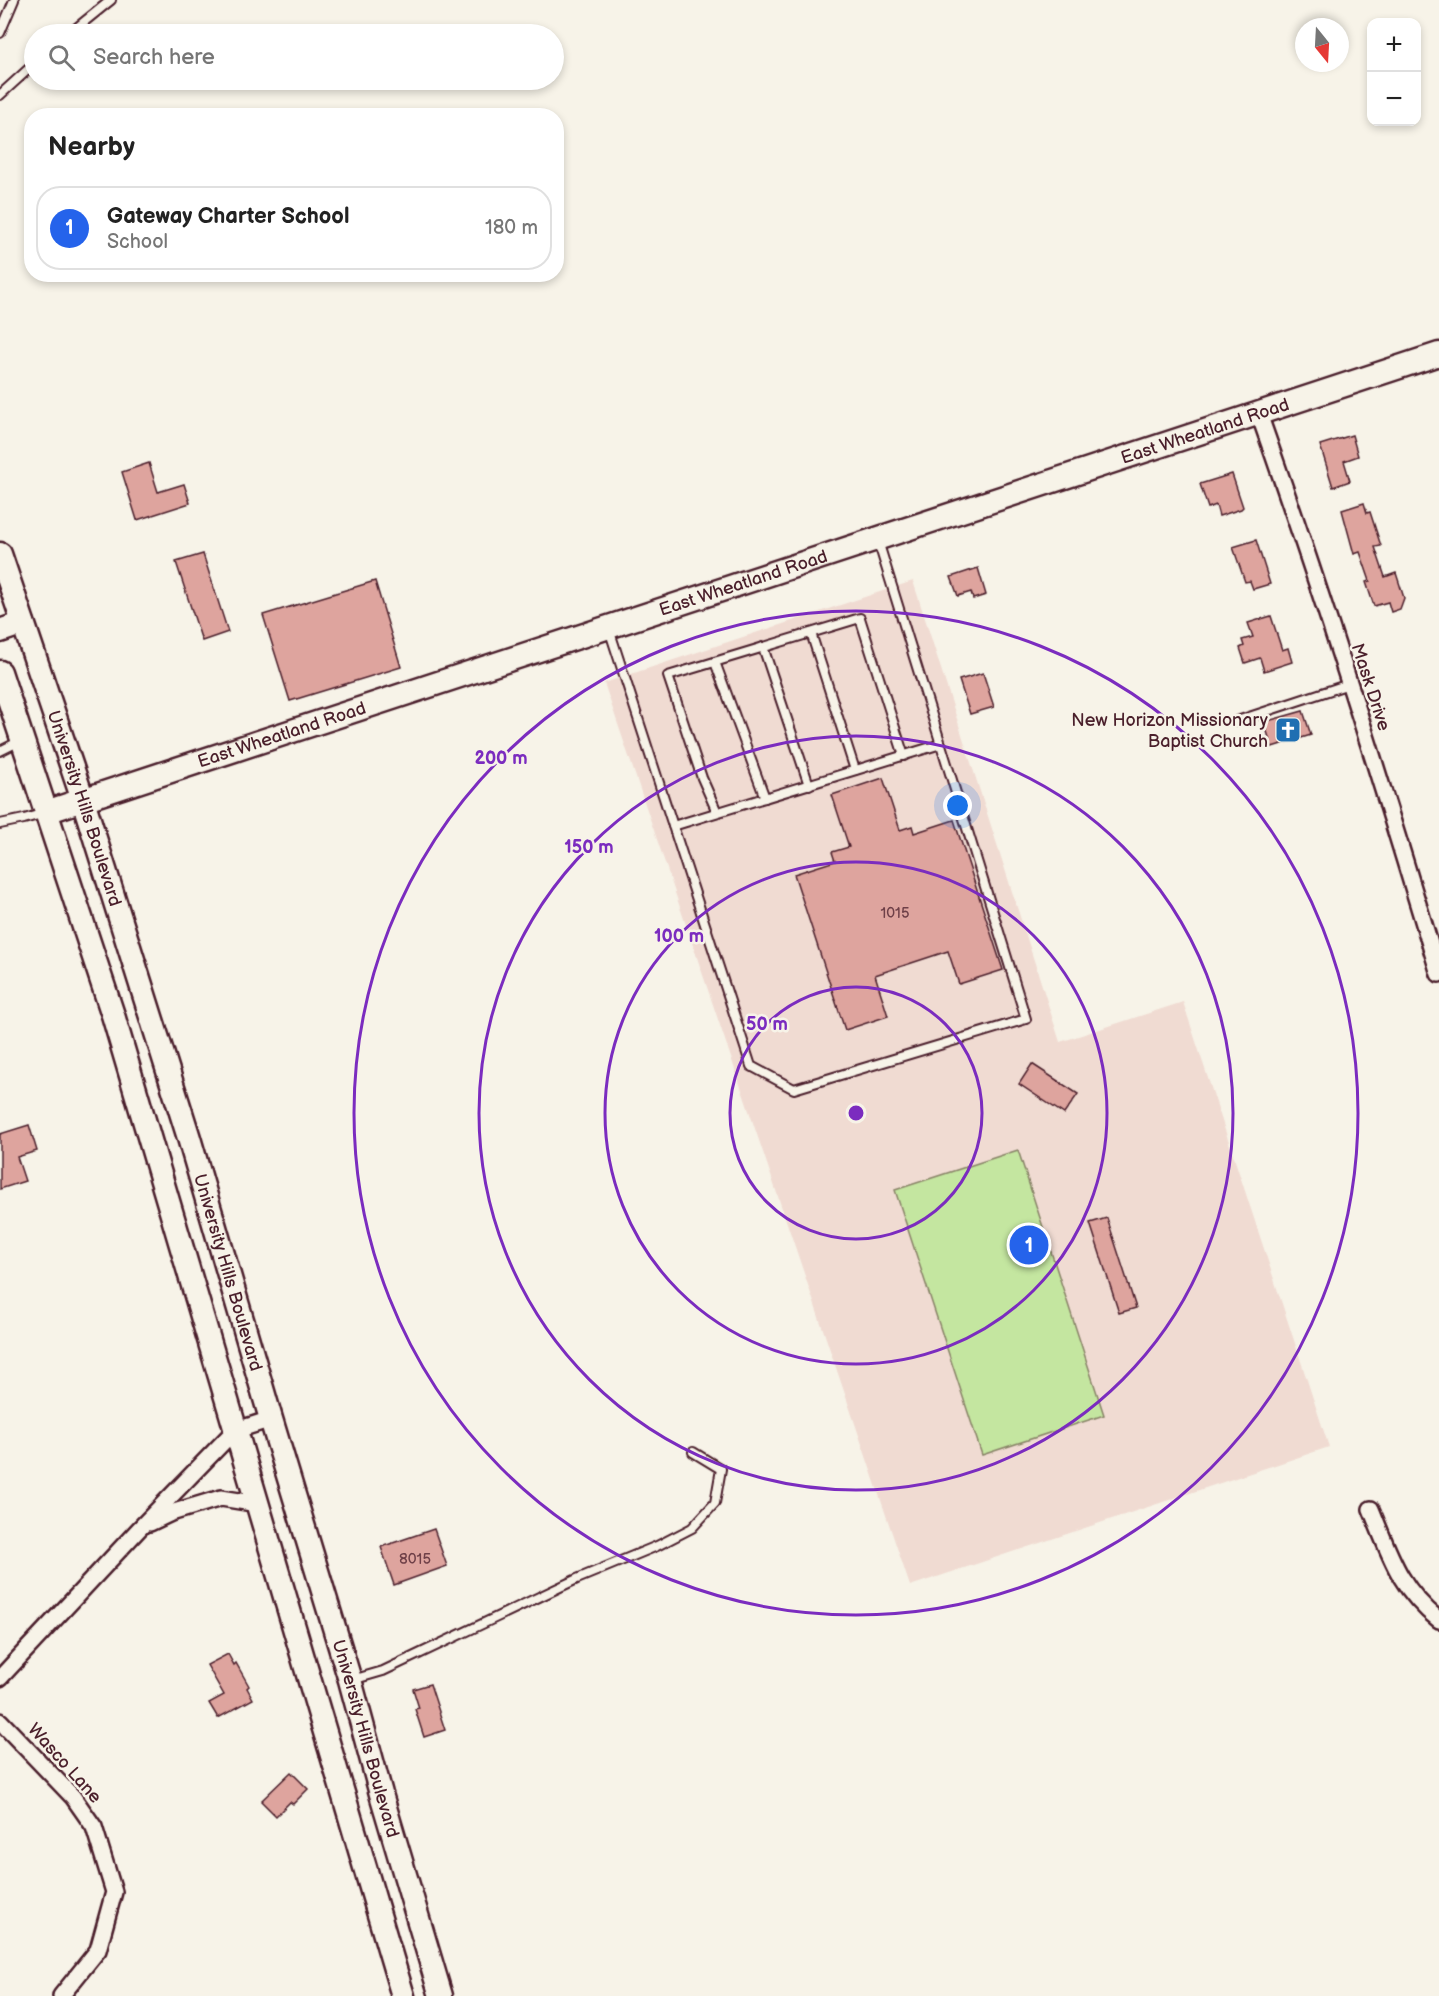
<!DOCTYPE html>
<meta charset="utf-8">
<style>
body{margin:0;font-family:"Balsamiq Sans",sans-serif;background:#f6f6f6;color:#222}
.controls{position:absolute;right:18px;top:18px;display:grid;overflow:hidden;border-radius:12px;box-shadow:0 3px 9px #0003}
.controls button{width:54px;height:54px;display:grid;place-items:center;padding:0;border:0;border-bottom:2px solid #e0e0e0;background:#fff;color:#222;font:30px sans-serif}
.compass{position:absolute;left:1295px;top:18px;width:54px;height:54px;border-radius:50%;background:#fff;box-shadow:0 3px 9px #0003;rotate:162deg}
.you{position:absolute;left:958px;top:806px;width:21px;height:21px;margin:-15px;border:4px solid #fff;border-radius:50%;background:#1a73e8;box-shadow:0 0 0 9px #1a73e833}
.badge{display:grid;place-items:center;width:39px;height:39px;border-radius:50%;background:#2563eb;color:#fff;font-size:20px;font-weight:700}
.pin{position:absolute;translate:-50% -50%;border:3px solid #fff;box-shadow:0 2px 6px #0006}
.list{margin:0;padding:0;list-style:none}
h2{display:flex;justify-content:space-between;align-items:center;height:78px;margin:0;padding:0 24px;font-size:26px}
h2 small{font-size:20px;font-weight:400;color:#767676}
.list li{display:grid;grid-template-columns:39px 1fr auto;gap:18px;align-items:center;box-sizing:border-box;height:84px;margin:0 12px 12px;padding:0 12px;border:2px solid #e0e0e0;border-radius:24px}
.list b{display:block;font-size:22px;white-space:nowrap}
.list p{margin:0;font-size:20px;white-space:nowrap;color:#767676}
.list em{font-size:20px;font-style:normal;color:#767676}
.icon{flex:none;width:33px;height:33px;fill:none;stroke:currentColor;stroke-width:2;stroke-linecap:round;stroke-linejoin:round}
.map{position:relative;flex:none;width:1439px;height:1996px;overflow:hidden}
.search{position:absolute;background:#fff;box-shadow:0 3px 9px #0003;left:24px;top:24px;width:540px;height:66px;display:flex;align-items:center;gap:15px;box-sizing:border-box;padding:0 21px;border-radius:33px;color:#767676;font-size:22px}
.panel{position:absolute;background:#fff;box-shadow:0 3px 9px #0003;left:24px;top:108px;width:540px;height:174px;border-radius:24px}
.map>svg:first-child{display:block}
</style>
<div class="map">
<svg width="1439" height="1996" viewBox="0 0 1439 1996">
<rect width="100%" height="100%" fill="#f7f3e8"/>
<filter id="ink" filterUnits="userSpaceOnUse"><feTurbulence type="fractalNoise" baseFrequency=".0167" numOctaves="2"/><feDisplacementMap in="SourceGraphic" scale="12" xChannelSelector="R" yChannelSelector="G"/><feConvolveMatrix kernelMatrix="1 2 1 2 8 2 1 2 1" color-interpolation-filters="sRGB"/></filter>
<g filter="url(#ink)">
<!-- built -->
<path fill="#f0dbd2" d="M 913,581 L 1060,1042 L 1183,1002 L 1329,1447 L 910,1586 L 604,683 Z"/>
<!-- pitch -->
<path fill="#c4e6a0" stroke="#878266" stroke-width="1.5" d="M 1018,1150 L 1104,1415 L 982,1455 L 895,1190 Z"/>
<!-- building -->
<g fill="#dea49e" stroke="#4a1f2b" stroke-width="1.5">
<path d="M 1352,435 L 1358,456 L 1344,461 L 1350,481 L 1333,487 L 1320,445 Z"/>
<path d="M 149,463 L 158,492 L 184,484 L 190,503 L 137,520 L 122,472 Z"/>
<path d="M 1232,474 L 1243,507 L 1241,509 L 1219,516 L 1216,505 L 1208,508 L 1200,484 Z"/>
<path d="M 1364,503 L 1367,513 L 1370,512 L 1381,546 L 1375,547 L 1385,577 L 1396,573 L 1404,598 L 1400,609 L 1391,612 L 1388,602 L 1374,606 L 1366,582 L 1370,581 L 1360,552 L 1354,554 L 1342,510 Z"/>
<path d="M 1256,540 L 1270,584 L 1253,589 L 1250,581 L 1245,582 L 1233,547 Z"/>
<path d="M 203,554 L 228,632 L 202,641 L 176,562 Z"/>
<path d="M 978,568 L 986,595 L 973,599 L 971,592 L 958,596 L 951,577 Z"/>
<path d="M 375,581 L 401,667 L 290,701 L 263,615 Z"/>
<path d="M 1271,616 L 1282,650 L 1288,648 L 1292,662 L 1264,671 L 1260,658 L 1245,663 L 1240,648 L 1244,646 L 1242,640 L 1253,637 L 1248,623 Z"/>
<path d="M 983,673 L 994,707 L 970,714 L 959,680 Z"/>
<path d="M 1303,711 L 1311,735 L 1272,747 L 1264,722 Z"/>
<path d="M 883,778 L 900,830 L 912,826 L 914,833 L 954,820 L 1003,970 L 959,984 L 948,951 L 875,975 L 888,1016 L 845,1030 L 794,874 L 835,861 L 832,852 L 849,847 L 832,795 Z"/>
<path d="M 1032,1064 L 1078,1094 L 1064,1114 L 1019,1084 Z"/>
<path d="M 29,1125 L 37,1151 L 17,1157 L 25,1181 L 0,1189 L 0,1134 Z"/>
<path d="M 1107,1218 L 1136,1308 L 1119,1313 L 1090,1223 Z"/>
<path d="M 434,1529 L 447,1566 L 394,1585 L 381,1547 Z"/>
<path d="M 228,1654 L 234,1665 L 236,1663 L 249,1686 L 247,1688 L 253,1699 L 218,1718 L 209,1703 L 224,1695 L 207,1665 Z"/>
<path d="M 430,1684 L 445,1730 L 424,1737 L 415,1709 L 419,1708 L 413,1689 Z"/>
<path d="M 291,1772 L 308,1789 L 293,1804 L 290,1802 L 276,1816 L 261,1801 Z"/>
</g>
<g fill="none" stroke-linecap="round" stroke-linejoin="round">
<!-- lane casing -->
<g stroke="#4a1f2b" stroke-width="12">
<g id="lane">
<path d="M 0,33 L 14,0"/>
<path d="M 69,34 L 111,0"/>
<path d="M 0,95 L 34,64"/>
<path d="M 609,629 L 751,1066 L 794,1089 L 1026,1019 L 878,541"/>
<path d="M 811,633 L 855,770"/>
<path d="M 763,647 L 809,785"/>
<path d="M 715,662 L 765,798"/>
<path d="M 1237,721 L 1349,684"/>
<path d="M 0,751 L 20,741"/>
<path d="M 717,812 L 702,778 L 668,676 L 860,618 L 904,756"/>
<path d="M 0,824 L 24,819 L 45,813"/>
<path d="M 673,826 L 941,744"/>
<path d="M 352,1680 L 383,1671 L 577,1579 L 657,1546 L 692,1528 L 715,1503 L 721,1469 L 693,1452"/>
</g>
</g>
<!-- street casing -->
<g stroke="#4a1f2b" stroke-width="20">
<g id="street">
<path d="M 1259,414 C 1324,598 1383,786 1439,974"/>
<path d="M 1371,1509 C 1390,1555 1399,1588 1439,1620"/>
<path d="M 150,1523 L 171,1513 L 221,1498 L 258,1504"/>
<path d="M 0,1678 L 139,1529 L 234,1431 L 271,1419"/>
<path d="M 0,1721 L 73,1797 L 94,1827 L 114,1892 L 98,1950 L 61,1996"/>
</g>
</g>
<!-- secondary casing -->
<g stroke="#4a1f2b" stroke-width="27">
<g id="secondary">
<path id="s1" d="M 0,554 L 83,800 L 189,1138 L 271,1419 L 350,1680 L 381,1794 L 441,1996"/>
<path d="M 0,631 L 23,623"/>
<path d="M 0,672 L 113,1015 L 403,1996"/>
<path id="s2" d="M 46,812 L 1439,354"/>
</g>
</g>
<!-- lane -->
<use href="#lane" stroke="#f7f3e8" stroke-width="8"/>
<!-- street -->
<use href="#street" stroke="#f7f3e8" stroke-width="15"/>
<!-- secondary -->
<use href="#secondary" stroke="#f7f3e8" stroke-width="22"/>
</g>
</g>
<!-- distance rings -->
<g fill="none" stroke="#7b2cbf" stroke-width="3">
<circle cx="856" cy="1113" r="126"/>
<circle cx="856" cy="1113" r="251"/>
<circle cx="856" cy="1113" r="377"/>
<circle cx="856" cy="1113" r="502"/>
</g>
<!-- icons -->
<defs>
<g id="church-square" transform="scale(1.35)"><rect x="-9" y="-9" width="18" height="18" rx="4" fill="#1f6fb2" stroke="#f7f3e8"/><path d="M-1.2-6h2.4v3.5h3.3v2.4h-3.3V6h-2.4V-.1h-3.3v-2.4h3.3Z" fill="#fff"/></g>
</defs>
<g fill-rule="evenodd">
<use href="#church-square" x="1288" y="730"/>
</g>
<g text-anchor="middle" stroke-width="5" stroke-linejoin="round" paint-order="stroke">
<!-- number labels -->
<g font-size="15" fill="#6f4048">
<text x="895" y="918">1015</text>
<text x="415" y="1564">8015</text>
</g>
<!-- street labels -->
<g font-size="18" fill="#4a1f2b" stroke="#f7f3e8">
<text dy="6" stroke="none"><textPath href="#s2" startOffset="1220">East Wheatland Road</textPath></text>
<text dy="6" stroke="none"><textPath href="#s2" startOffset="734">East Wheatland Road</textPath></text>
<text transform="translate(1371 687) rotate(72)" y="6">Mask Drive</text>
<text dy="6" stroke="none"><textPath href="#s2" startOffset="248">East Wheatland Road</textPath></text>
<text dy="6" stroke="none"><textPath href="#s1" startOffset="268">University Hills Boulevard</textPath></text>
<text dy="6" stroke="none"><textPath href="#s1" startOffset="754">University Hills Boulevard</textPath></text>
<text dy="6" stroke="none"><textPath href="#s1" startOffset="1240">University Hills Boulevard</textPath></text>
<text transform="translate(65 1763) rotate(48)" y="6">Wasco Lane</text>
</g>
<!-- poi labels -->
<g font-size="18" fill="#4a1f2b" stroke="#f7f3e8" text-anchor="end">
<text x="1268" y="726">New Horizon Missionary<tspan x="1268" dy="21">Baptist Church</tspan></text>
</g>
</g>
<circle cx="856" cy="1113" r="9" fill="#7b2cbf" stroke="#f7f3e8" stroke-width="3"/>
<g font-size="18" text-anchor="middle" font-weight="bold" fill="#7b2cbf" stroke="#f7f3e8" stroke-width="5" stroke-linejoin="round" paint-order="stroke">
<text x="501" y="764">200 m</text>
<text x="589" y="853">150 m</text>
<text x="679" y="942">100 m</text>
<text x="767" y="1030">50 m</text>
</g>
</svg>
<div class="controls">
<button>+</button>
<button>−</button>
</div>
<svg class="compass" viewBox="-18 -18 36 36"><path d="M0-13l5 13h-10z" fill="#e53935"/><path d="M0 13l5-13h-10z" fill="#767676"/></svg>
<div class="you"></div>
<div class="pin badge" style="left:1029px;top:1245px">1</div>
<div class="search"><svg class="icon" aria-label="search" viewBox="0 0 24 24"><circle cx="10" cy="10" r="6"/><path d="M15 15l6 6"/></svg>Search here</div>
<section class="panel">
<h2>Nearby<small></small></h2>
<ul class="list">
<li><span class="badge">1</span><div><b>Gateway Charter School</b><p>School</p></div><em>180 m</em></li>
</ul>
</section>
</div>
